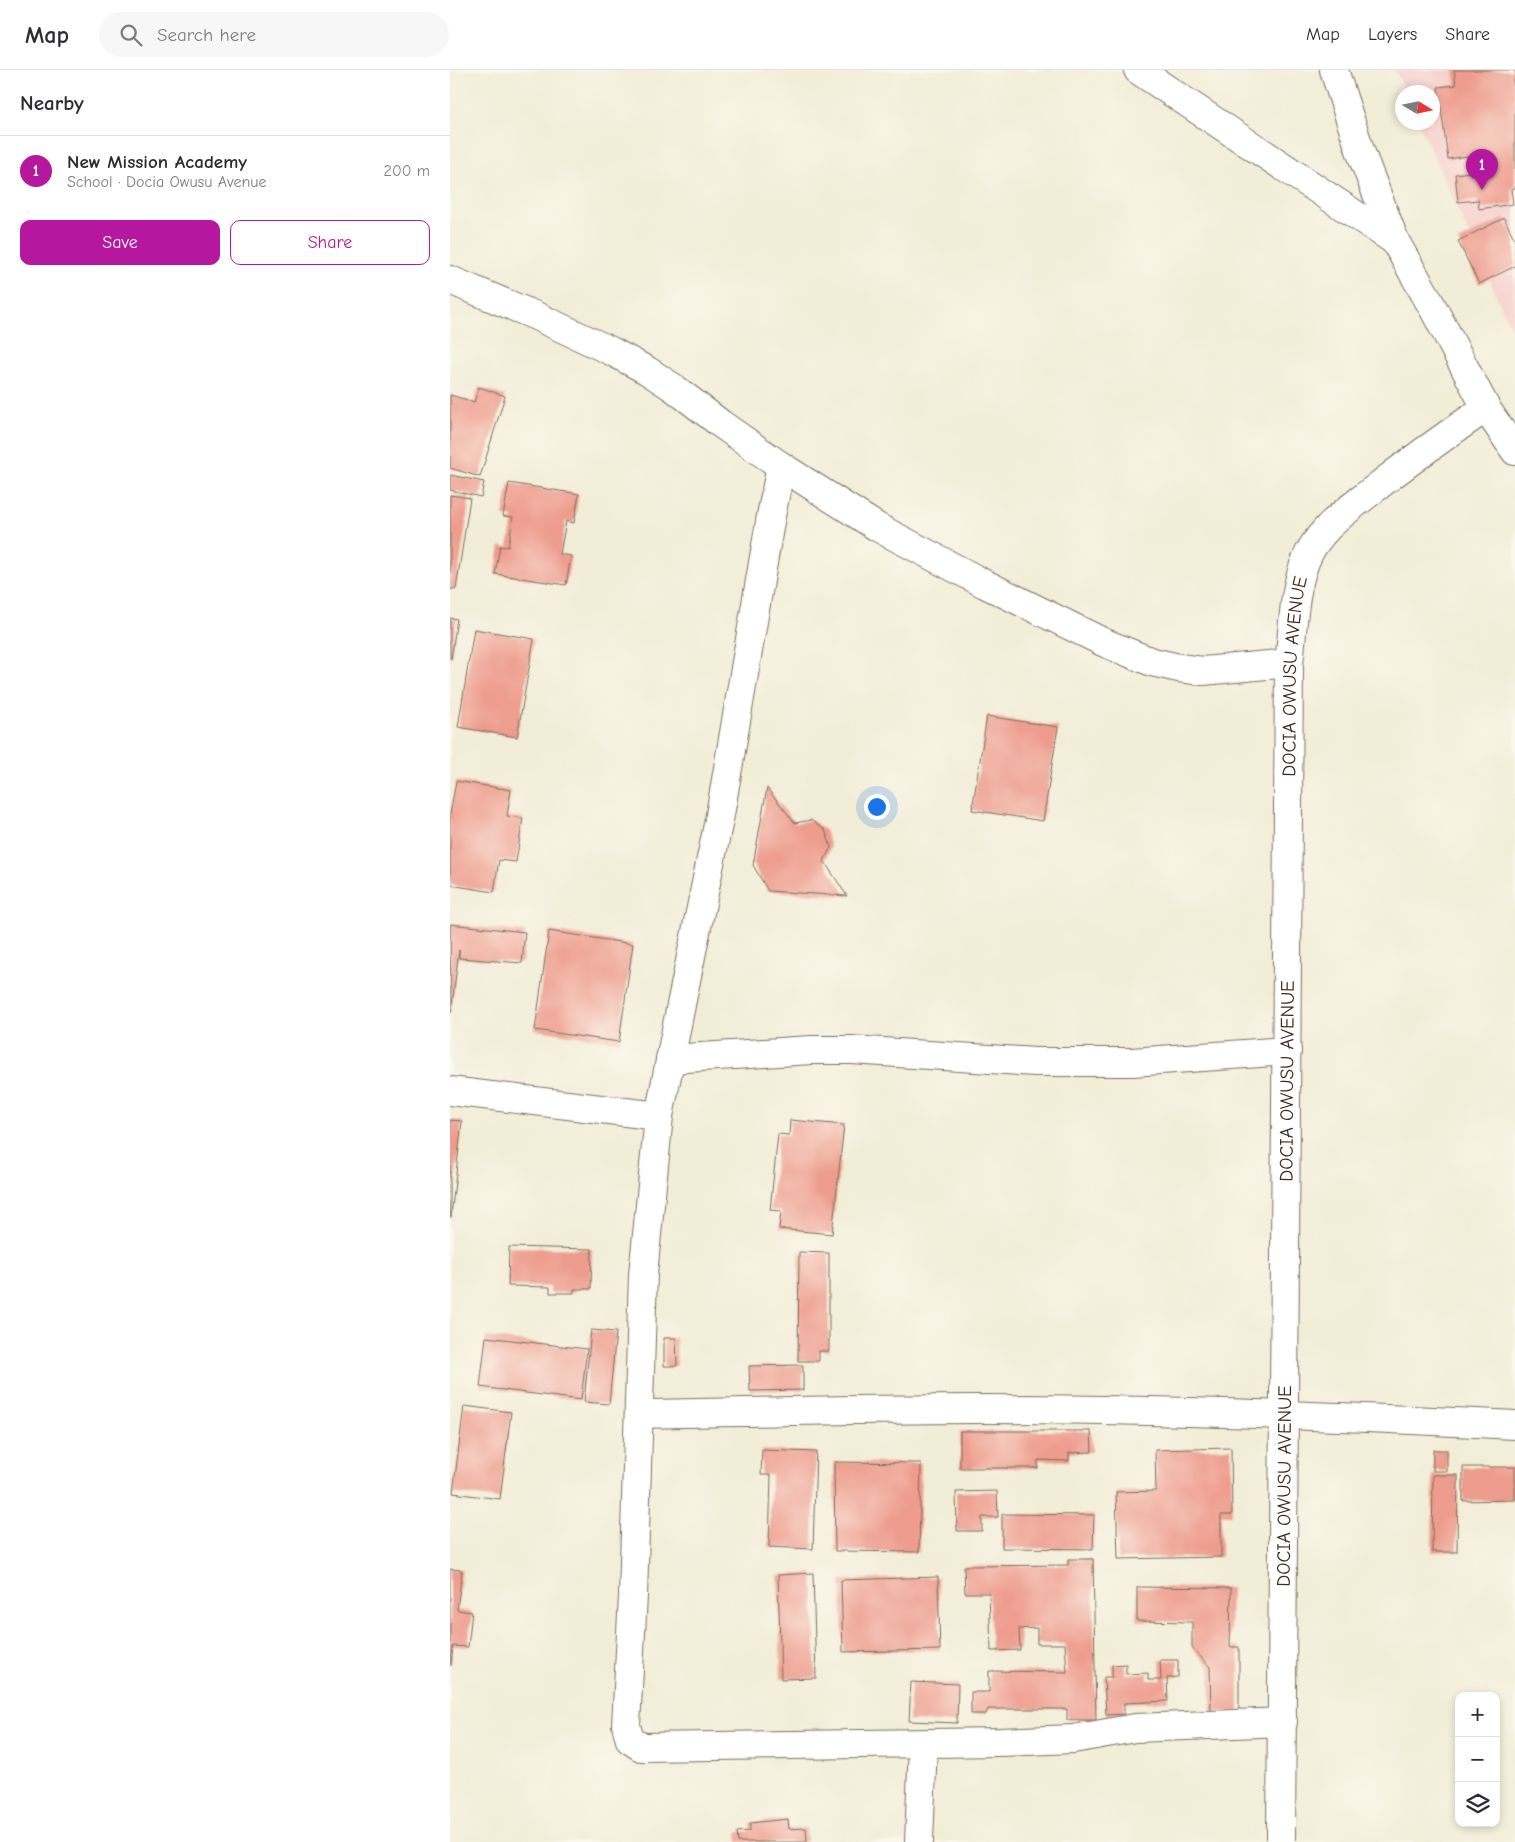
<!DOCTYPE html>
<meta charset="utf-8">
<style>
body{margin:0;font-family:"Comic Neue",sans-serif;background:#f7f7f7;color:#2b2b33}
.controls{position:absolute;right:15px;bottom:15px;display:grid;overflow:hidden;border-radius:10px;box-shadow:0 2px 8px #0003}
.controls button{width:45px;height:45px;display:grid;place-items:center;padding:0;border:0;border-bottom:1px solid #e1e1e2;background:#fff;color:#2b2b33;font:25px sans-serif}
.compass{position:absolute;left:945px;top:15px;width:45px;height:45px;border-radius:50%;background:#fff;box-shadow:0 2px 8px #0003;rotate:100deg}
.you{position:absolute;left:426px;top:736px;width:18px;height:18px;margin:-12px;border:4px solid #fff;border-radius:50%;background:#1a73e8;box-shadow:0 0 0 8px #1a73e833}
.badge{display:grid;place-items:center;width:32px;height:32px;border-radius:50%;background:#b5179e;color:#fff;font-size:16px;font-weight:700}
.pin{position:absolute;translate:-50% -41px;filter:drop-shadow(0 1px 2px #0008)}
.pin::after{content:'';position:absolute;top:26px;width:18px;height:15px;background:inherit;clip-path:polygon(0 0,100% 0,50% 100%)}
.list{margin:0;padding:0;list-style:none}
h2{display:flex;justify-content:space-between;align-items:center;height:65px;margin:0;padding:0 20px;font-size:21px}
h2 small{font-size:16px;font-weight:400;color:#7c7c81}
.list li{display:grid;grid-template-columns:32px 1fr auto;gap:15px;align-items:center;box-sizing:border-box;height:70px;padding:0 20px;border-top:1px solid #e1e1e2}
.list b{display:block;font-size:19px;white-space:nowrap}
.list p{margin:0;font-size:16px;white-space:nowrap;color:#7c7c81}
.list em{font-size:16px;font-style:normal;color:#7c7c81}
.actions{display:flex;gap:10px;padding:15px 20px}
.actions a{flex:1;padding:11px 0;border:1px solid #b5179e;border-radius:10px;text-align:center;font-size:18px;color:#b5179e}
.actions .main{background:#b5179e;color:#fff}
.icon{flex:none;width:28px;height:28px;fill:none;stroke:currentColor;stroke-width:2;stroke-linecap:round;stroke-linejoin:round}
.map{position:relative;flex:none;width:1065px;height:1772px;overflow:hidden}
header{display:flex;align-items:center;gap:30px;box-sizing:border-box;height:70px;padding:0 25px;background:#fff;border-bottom:1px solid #e1e1e2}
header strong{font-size:24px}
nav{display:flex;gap:28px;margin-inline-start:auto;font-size:18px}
.search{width:350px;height:45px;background:#f7f7f7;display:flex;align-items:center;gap:12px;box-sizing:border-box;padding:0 18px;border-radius:28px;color:#7c7c81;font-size:19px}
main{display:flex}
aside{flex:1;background:#fff}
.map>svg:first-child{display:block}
</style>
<header>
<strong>Map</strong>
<div class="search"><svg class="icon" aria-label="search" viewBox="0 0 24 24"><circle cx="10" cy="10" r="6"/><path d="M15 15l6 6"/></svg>Search here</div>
<nav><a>Map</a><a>Layers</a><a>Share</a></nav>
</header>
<main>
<aside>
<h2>Nearby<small></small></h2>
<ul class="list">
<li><span class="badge">1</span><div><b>New Mission Academy</b><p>School · Docia Owusu Avenue</p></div><em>200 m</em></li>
</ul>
<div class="actions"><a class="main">Save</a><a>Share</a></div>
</aside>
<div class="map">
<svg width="1065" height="1772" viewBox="0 0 1065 1772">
<rect width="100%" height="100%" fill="#fbf7ec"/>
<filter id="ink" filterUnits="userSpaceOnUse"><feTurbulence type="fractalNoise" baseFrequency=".02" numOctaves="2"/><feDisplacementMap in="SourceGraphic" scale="10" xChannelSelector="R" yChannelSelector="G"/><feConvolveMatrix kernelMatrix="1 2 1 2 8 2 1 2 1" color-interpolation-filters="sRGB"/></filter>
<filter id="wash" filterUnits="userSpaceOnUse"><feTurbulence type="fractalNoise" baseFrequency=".0096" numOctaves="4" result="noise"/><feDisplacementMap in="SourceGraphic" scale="20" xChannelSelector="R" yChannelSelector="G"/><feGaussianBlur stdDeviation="1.12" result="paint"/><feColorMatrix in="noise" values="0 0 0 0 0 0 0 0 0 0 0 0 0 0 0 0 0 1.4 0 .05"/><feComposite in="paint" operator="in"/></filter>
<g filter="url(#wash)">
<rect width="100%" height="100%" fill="#f2edd7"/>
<!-- built -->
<path fill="#f7d0cc" d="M 945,0 L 1065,0 L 1065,267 L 969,53 L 982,52 L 982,22 L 956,22 Z"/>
<g id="blocks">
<!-- building -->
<g fill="#ee9c8d">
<path d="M 1004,0 L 1065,0 L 1065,10 L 1063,10 L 1065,23 L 1065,118 L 1061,119 L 1063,134 L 1029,139 L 1028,130 L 1008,132 L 1005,104 L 1020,102 L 1018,86 L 998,89 L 988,17 L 1006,15 Z"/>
<path d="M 1054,148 L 1065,170 L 1065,196 L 1029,214 L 1008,171 Z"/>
<path d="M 29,317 L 55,326 L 30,407 L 0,398 L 0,325 L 24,332 Z"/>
<path d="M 0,405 L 34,412 L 31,427 L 0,420 Z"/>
<path d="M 59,413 L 129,424 L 124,453 L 116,451 L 110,484 L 121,486 L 116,515 L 45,504 L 50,476 L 58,477 L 63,447 L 53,446 Z"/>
<path d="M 0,425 L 20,428 L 6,519 L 0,519 Z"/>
<path d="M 0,548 L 7,549 L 1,589 L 0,588 Z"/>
<path d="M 24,559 L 84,569 L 67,667 L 8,657 Z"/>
<path d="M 537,646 L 608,657 L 593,751 L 522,740 Z"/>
<path d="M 6,711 L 61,720 L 57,746 L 73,748 L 66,792 L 49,790 L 44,822 L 0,815 L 0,745 Z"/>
<path d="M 317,718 L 345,753 L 361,750 L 375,760 L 381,777 L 374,791 L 397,826 L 318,821 L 303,795 Z"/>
<path d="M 0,854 L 75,862 L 72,893 L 9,888 L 9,880 L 1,943 Z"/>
<path d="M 99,861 L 183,874 L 169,972 L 85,960 Z"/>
<path d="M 0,1050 L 12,1051 L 1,1147 L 0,1147 Z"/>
<path d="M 340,1050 L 394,1055 L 382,1164 L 329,1159 L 331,1141 L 320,1140 L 328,1064 L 339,1065 Z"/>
<path d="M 59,1177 L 142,1179 L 141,1219 L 124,1219 L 124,1223 L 100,1223 L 100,1217 L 58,1216 Z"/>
<path d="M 349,1182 L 379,1183 L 379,1281 L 369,1281 L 369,1291 L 348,1291 Z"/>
<path d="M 141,1260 L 166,1262 L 159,1334 L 134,1332 Z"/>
<path d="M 36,1267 L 137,1279 L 131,1330 L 30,1317 Z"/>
<path d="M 214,1268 L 226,1268 L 227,1296 L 214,1296 Z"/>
<path d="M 353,1295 L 353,1320 L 300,1321 L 299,1296 Z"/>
<path d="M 14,1336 L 61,1342 L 50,1429 L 3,1423 Z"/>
<path d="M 510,1361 L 641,1361 L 642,1382 L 619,1383 L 619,1391 L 588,1390 L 588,1398 L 510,1398 Z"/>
<path d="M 781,1378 L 782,1445 L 771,1445 L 771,1487 L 668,1489 L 666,1422 L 706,1421 L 705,1380 Z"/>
<path d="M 312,1380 L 366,1382 L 363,1479 L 319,1477 L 321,1405 L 311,1405 Z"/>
<rect x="983" y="1380" width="14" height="21"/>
<path d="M 384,1392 L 471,1393 L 469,1482 L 385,1481 Z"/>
<path d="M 1013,1397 L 1065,1397 L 1065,1430 L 1013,1431 Z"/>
<path d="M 983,1405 L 1008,1405 L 1007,1482 L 982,1482 Z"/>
<path d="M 547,1421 L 548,1447 L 532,1447 L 532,1461 L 507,1461 L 506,1422 Z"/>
<path d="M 552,1444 L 644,1445 L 643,1479 L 552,1478 Z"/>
<path d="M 618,1489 L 643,1489 L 646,1650 L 617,1650 L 617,1639 L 538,1639 L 536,1644 L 521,1644 L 521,1622 L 539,1622 L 539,1601 L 617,1602 L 615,1574 L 587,1574 L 587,1558 L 569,1559 L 570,1580 L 541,1581 L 539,1523 L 515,1523 L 514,1496 L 618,1495 Z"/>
<path d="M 0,1499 L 12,1500 L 7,1540 L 22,1542 L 18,1577 L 3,1576 L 1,1595 L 0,1595 Z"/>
<path d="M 363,1503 L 366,1608 L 331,1609 L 328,1505 Z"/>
<path d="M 488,1507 L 490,1580 L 393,1582 L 391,1510 Z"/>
<path d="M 687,1517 L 781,1518 L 780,1577 L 789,1577 L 789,1642 L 761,1642 L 760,1597 L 742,1578 L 742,1552 L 687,1551 Z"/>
<path d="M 710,1590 L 728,1590 L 728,1607 L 717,1608 L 718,1631 L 674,1633 L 674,1644 L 656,1645 L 654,1607 L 662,1607 L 662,1595 L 676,1594 L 676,1604 L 698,1603 L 698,1610 L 711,1610 Z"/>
<path d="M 461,1612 L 508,1614 L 507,1653 L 459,1651 Z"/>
<path d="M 338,1749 L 339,1759 L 356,1758 L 357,1772 L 288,1772 L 287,1762 L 300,1761 L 300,1753 Z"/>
</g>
</g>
</g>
<g filter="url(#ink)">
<use href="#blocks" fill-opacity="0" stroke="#7b6e5f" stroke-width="1"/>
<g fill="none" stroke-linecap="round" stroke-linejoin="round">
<!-- minor casing -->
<g stroke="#7b6e5f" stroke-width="30">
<g id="minor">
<path d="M 688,0 L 945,171"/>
<path d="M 0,210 L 86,246 L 161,281 L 198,301 L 224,318 L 271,354 L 331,396 L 427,457 L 535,514 L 655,573 L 702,592 L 729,598 L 753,601 L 839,593"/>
<path d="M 331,396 L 321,446 L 270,745 L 231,935 L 209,1046 L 193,1204 L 183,1526 L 176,1655 L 180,1670 L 191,1677 L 551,1672 L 623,1669 L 685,1658 L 833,1652"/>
<path d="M 220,989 L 361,980 L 402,980 L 585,992 L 682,992 L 837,981"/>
<path d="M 0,1021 L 209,1046"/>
<path d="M 189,1344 C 302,1342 415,1339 528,1339 C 707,1339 886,1346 1065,1355"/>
<path d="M 469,1772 L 473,1674"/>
<path id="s1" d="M 831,1772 L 839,593 C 843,560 843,523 855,492 C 866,462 895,442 919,423 C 957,393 996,365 1036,338"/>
</g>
</g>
<!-- tertiary casing -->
<g stroke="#7b6e5f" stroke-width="30">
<path id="tertiary" d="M 884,0 L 911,83 L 945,171 L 983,238 L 1036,338 L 1065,381"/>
</g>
<!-- minor -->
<use href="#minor" stroke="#fff" stroke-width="28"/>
<!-- tertiary -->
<use href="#tertiary" stroke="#fff" stroke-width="28"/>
</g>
</g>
<g text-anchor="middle" stroke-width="4.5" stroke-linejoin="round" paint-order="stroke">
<!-- street labels -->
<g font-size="19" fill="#3b2a1e" stroke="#fbf7ec">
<text dy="7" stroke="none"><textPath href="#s1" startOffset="1166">DOCIA OWUSU AVENUE</textPath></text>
<text dy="7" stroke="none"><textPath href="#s1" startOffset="761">DOCIA OWUSU AVENUE</textPath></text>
<text dy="7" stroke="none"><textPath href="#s1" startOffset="356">DOCIA OWUSU AVENUE</textPath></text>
</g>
</g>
</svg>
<div class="controls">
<button>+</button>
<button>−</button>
<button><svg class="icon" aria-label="layers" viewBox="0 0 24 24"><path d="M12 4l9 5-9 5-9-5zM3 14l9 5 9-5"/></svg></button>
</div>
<svg class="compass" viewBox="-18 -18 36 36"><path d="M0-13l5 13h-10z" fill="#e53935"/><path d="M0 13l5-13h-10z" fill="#7c7c81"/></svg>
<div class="you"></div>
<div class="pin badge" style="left:1032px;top:120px">1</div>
</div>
</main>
